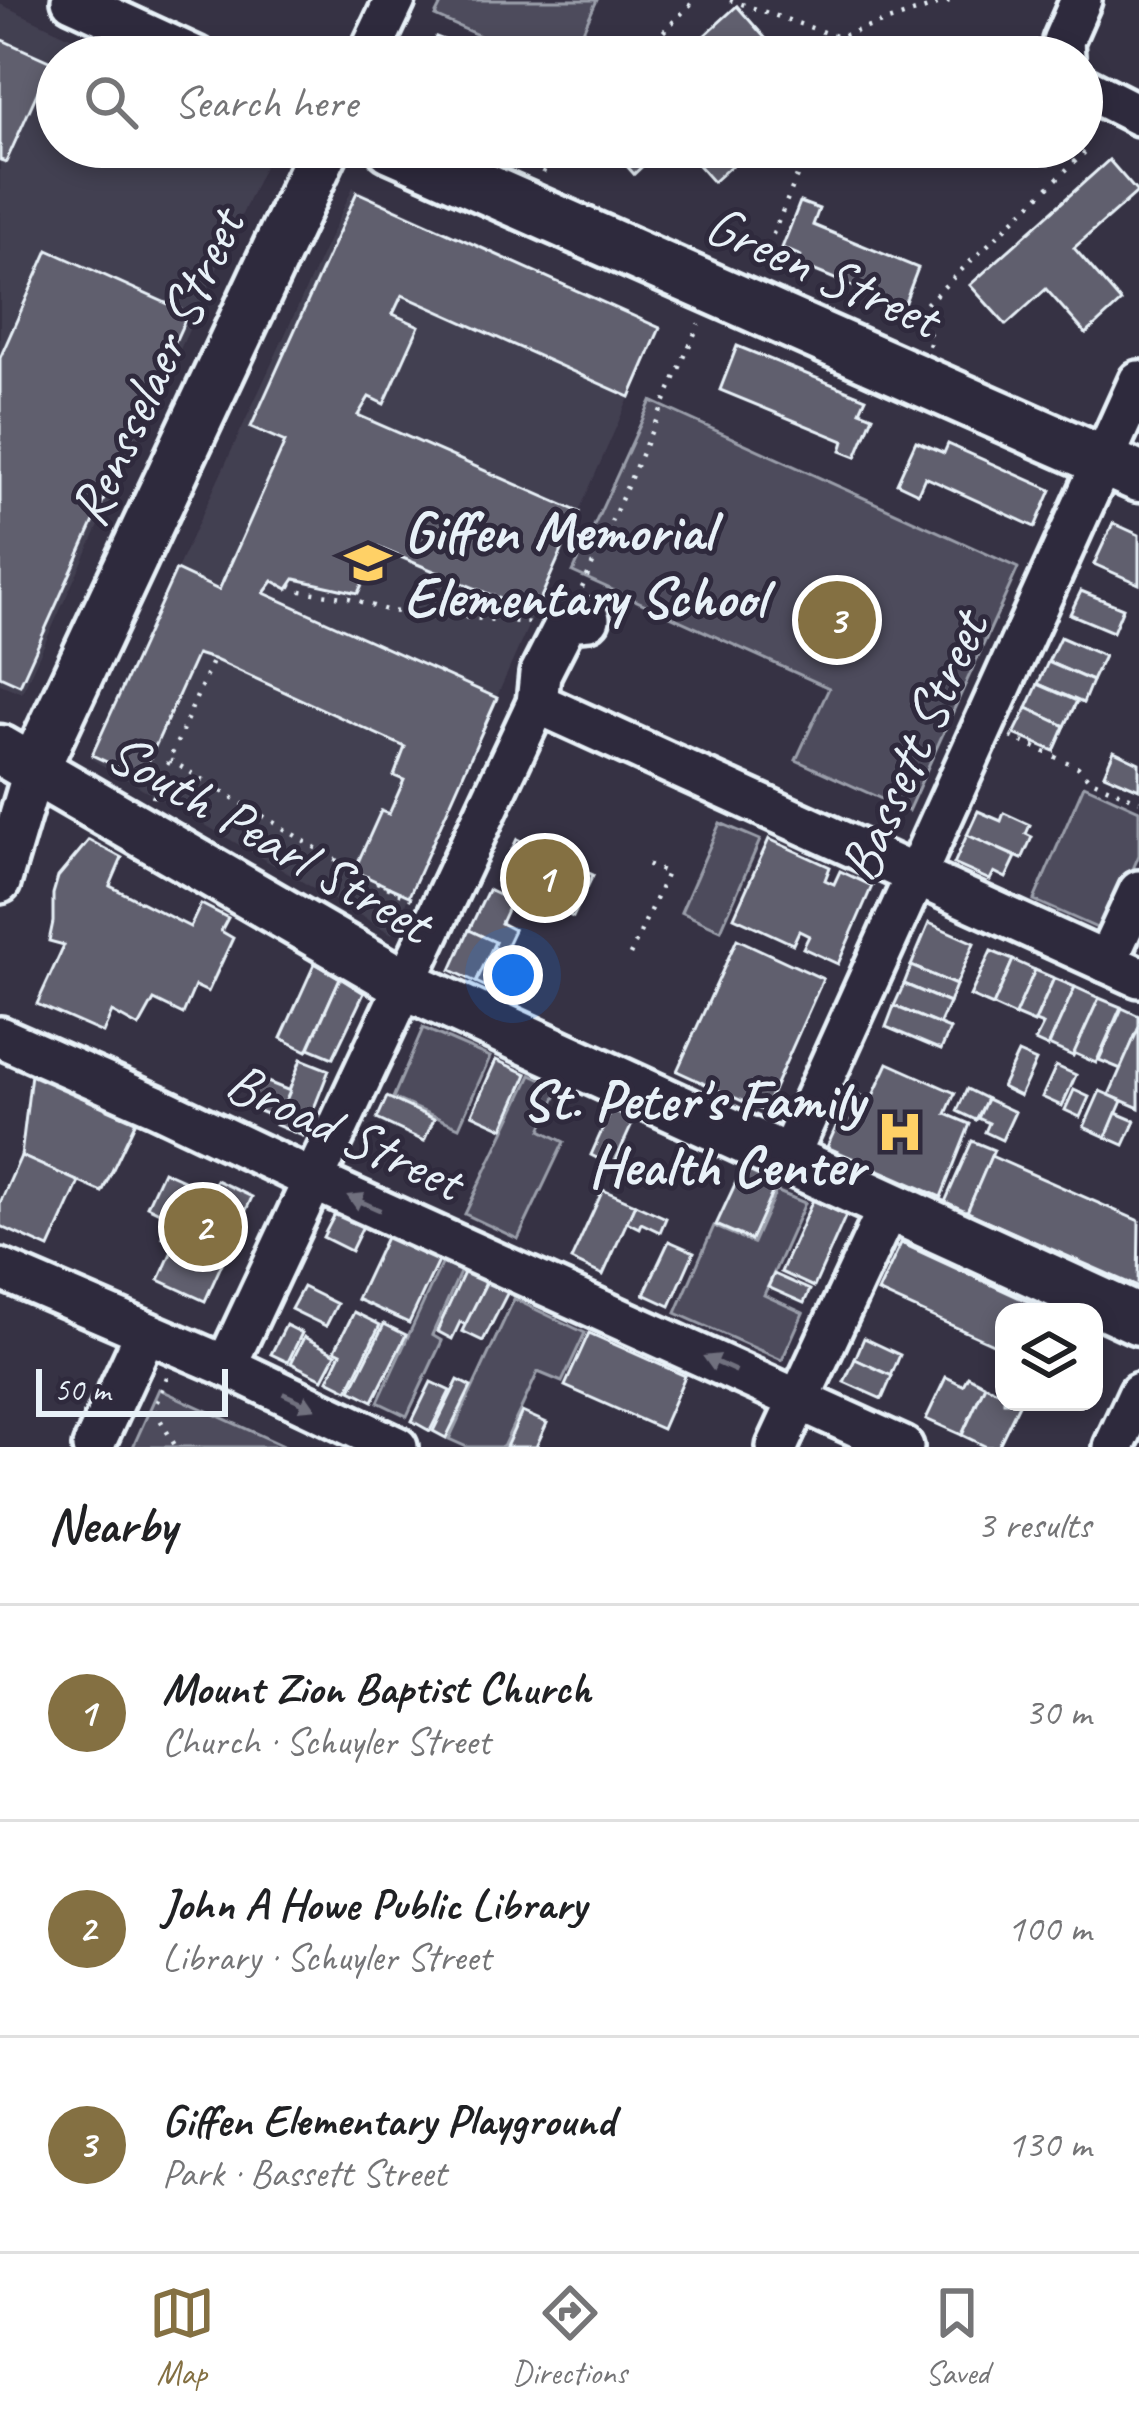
<!DOCTYPE html>
<meta charset="utf-8">
<style>
body{margin:0;font-family:Caveat,sans-serif;background:#f6f6f6;color:#202124}
.controls{position:absolute;right:36px;bottom:36px;display:grid;overflow:hidden;border-radius:24px;box-shadow:0 6px 18px #0003}
.controls button{width:108px;height:108px;display:grid;place-items:center;padding:0;border:0;border-bottom:3px solid #e0e0e0;background:#fff;color:#202124;font:60px sans-serif}
.scale{position:absolute;left:36px;bottom:30px;width:192px;box-sizing:border-box;padding-left:12px;border:6px solid #e8f1f8;border-top:0;font-size:33px;line-height:42px;white-space:nowrap;color:#e8f1f8;-webkit-text-stroke:9px #2f2a3d;paint-order:stroke}
.you{position:absolute;left:513px;top:975px;width:42px;height:42px;margin:-30px;border:9px solid #fff;border-radius:50%;background:#1a73e8;box-shadow:0 0 0 18px #1a73e833}
.badge{display:grid;place-items:center;width:78px;height:78px;border-radius:50%;background:#847042;color:#fff;font-size:39px;font-weight:700}
.pin{position:absolute;translate:-50% -50%;border:6px solid #fff;box-shadow:0 3px 12px #0006}
.list{margin:0;padding:0;list-style:none}
h2{display:flex;justify-content:space-between;align-items:center;height:156px;margin:0;padding:0 48px;font-size:51px}
h2 small{font-size:39px;font-weight:400;color:#757577}
.list li{display:grid;grid-template-columns:78px 1fr auto;gap:36px;align-items:center;box-sizing:border-box;height:216px;padding:0 48px;border-top:3px solid #e0e0e0}
.list b{display:block;font-size:45px;white-space:nowrap}
.list p{margin:0;font-size:39px;white-space:nowrap;color:#757577}
.list em{font-size:39px;font-style:normal;color:#757577}
.icon{flex:none;width:66px;height:66px;fill:none;stroke:currentColor;stroke-width:2;stroke-linecap:round;stroke-linejoin:round}
.map{position:relative;flex:none;width:1139px;height:1447px;overflow:hidden}
.search{position:absolute;background:#fff;box-shadow:0 6px 18px #0003;left:36px;right:36px;top:36px;height:132px;display:flex;align-items:center;gap:30px;box-sizing:border-box;padding:0 42px;border-radius:66px;color:#757577;font-size:45px}
.sheet{height:804px;background:#fff}
nav{display:flex;justify-content:space-around;align-items:center;box-sizing:border-box;height:168px;border-top:3px solid #e0e0e0;background:#fff;font-size:33px;color:#757577}
nav a{display:grid;justify-items:center;gap:6px}
nav .on{color:#847042}
.map>svg:first-child{display:block}
</style>
<div class="map">
<svg width="1139" height="1447" viewBox="0 0 1139 1447">
<rect width="100%" height="100%" fill="#363244"/>
<filter id="ink" filterUnits="userSpaceOnUse"><feTurbulence type="fractalNoise" baseFrequency=".00833" numOctaves="2"/><feDisplacementMap in="SourceGraphic" scale="24" xChannelSelector="R" yChannelSelector="G"/><feConvolveMatrix kernelMatrix="1 2 1 2 8 2 1 2 1" color-interpolation-filters="sRGB"/></filter>
<g filter="url(#ink)">
<!-- built -->
<g fill="#433f51">
<path d="M 0,4 L 113,57 L 57,57 L 57,147 L 273,147 L 22,693 L 0,684 Z"/>
<path d="M 353,187 L 660,328 L 392,934 L 90,758 Z"/>
</g>
<!-- green -->
<g fill="#4d4b5c" stroke="#9a9eaa" stroke-width="3">
<path d="M 443,0 L 597,0 L 571,57 L 527,57 L 435,16 Z"/>
<path d="M 651,401 L 1018,568 L 908,811 L 796,760 L 829,688 L 573,572 Z"/>
<path d="M 1084,785 L 1139,810 L 1139,855 L 1106,932 L 1034,900 Z"/>
<path d="M 720,823 L 760,840 L 721,930 L 681,912 Z"/>
<path d="M 423,1028 L 490,1057 L 459,1127 L 393,1098 Z"/>
<path d="M 531,1075 L 560,1088 L 541,1130 L 564,1142 L 518,1239 L 465,1214 Z"/>
<path d="M 776,1191 L 805,1203 L 764,1295 L 803,1313 L 782,1360 L 676,1313 L 714,1226 L 753,1243 Z"/>
<path d="M 443,1260 L 462,1268 L 432,1335 L 442,1341 L 407,1416 L 378,1402 Z"/>
<path d="M 514,1299 L 585,1333 L 562,1382 L 538,1372 L 503,1447 L 467,1447 L 449,1439 Z"/>
<path d="M 159,1389 L 286,1447 L 133,1447 Z"/>
</g>
<!-- building -->
<g fill="#605e6e" stroke="#e8f1f8" stroke-width="3">
<path d="M 737,6 L 766,39 L 746,57 L 681,57 Z"/>
<path d="M 436,37 L 454,44 L 451,54 L 459,57 L 427,57 Z"/>
<path d="M 0,39 L 51,62 L 6,162 L 0,160 Z"/>
<path d="M 610,147 L 663,147 L 634,174 Z"/>
<path d="M 682,147 L 748,147 L 750,149 L 713,182 Z"/>
<path d="M 1109,160 L 1137,192 L 1074,248 L 1121,302 L 1086,334 L 1046,289 L 1006,325 L 970,285 Z"/>
<path d="M 357,192 L 660,328 L 630,397 L 402,295 L 393,314 L 419,326 L 384,404 L 369,397 L 358,415 L 579,512 L 534,613 L 379,548 L 358,593 L 295,579 L 288,589 L 273,581 L 264,593 L 497,698 L 409,896 L 354,871 L 381,811 L 389,814 L 404,780 L 394,776 L 405,747 L 213,659 L 197,654 L 141,778 L 92,755 L 176,570 L 219,590 L 285,442 L 251,427 Z"/>
<path d="M 800,202 L 819,209 L 813,225 L 918,268 L 903,307 L 798,264 L 801,256 L 782,248 Z"/>
<path d="M 48,250 L 188,313 L 20,685 L 0,676 L 0,358 Z"/>
<path d="M 737,346 L 866,398 L 860,411 L 873,416 L 856,457 L 841,451 L 844,441 L 720,390 Z"/>
<path d="M 916,441 L 944,453 L 948,444 L 1051,490 L 1035,527 L 925,477 L 918,493 L 897,483 Z"/>
<path d="M 1113,523 L 1139,535 L 1139,584 L 1094,564 Z"/>
<path d="M 1081,591 L 1123,608 L 1113,632 L 1070,614 Z"/>
<path d="M 1060,637 L 1104,656 L 1092,681 L 1048,662 Z"/>
<path d="M 1048,662 L 1092,681 L 1083,703 L 1038,684 Z"/>
<path d="M 1038,684 L 1077,701 L 1065,726 L 1027,708 Z"/>
<path d="M 1027,708 L 1065,726 L 1054,751 L 1014,734 Z"/>
<path d="M 1114,751 L 1139,763 L 1139,789 L 1104,774 Z"/>
<path d="M 978,811 L 1001,821 L 1004,813 L 1030,825 L 1026,834 L 1032,837 L 1022,859 L 967,835 Z"/>
<path d="M 967,835 L 1016,857 L 1006,878 L 994,872 L 990,880 L 954,864 Z"/>
<path d="M 517,839 L 593,875 L 573,917 L 497,881 Z"/>
<path d="M 769,839 L 830,867 L 825,880 L 834,884 L 840,871 L 872,886 L 838,964 L 803,948 L 809,936 L 799,931 L 793,944 L 734,917 Z"/>
<path d="M 89,840 L 122,858 L 110,886 L 190,927 L 201,904 L 228,918 L 221,931 L 233,938 L 208,992 L 195,986 L 183,1014 L 154,1000 L 139,1027 L 112,1012 L 103,1033 L 37,1004 L 64,945 L 49,941 L 53,922 L 53,894 L 58,877 Z"/>
<path d="M 488,890 L 511,901 L 501,923 L 514,930 L 503,953 L 493,947 L 495,942 L 469,930 Z"/>
<path d="M 929,923 L 974,943 L 956,985 L 911,966 Z"/>
<path d="M 469,930 L 495,942 L 476,982 L 451,970 Z"/>
<path d="M 737,939 L 823,979 L 764,1111 L 677,1071 Z"/>
<path d="M 493,947 L 522,961 L 506,996 L 476,982 Z"/>
<path d="M 991,951 L 1013,960 L 993,1006 L 970,996 Z"/>
<path d="M 1013,960 L 1035,970 L 1015,1016 L 993,1006 Z"/>
<path d="M 315,963 L 340,978 L 307,1051 L 281,1038 Z"/>
<path d="M 911,966 L 956,985 L 949,1003 L 904,984 Z"/>
<path d="M 1035,970 L 1054,978 L 1034,1023 L 1015,1015 Z"/>
<path d="M 340,978 L 364,993 L 333,1058 L 309,1048 Z"/>
<path d="M 1054,978 L 1075,987 L 1048,1047 L 1035,1041 L 1043,1025 L 1035,1022 Z"/>
<path d="M 904,984 L 949,1003 L 939,1025 L 894,1006 Z"/>
<path d="M 1075,987 L 1099,998 L 1073,1056 L 1049,1045 Z"/>
<path d="M 1099,998 L 1121,1007 L 1096,1063 L 1074,1053 Z"/>
<path d="M 894,1006 L 950,1029 L 941,1050 L 886,1027 Z"/>
<path d="M 1122,1008 L 1139,1016 L 1139,1027 L 1121,1069 L 1099,1060 Z"/>
<path d="M 1139,1027 L 1139,1108 L 1109,1095 Z"/>
<path d="M 1018,1053 L 1036,1061 L 1020,1096 L 1002,1087 Z"/>
<path d="M 301,1059 L 329,1070 L 303,1136 L 276,1125 Z"/>
<path d="M 496,1060 L 527,1074 L 503,1128 L 472,1114 Z"/>
<path d="M 888,1063 L 955,1093 L 946,1114 L 970,1124 L 941,1197 L 827,1147 L 852,1092 L 871,1100 Z"/>
<path d="M 1056,1066 L 1076,1075 L 1062,1106 L 1042,1097 Z"/>
<path d="M 31,1074 L 136,1121 L 102,1192 L 21,1156 Z"/>
<path d="M 260,1079 L 290,1091 L 278,1119 L 249,1107 Z"/>
<path d="M 967,1089 L 987,1099 L 976,1120 L 957,1111 Z"/>
<path d="M 1074,1090 L 1089,1097 L 1080,1117 L 1065,1110 Z"/>
<path d="M 1100,1091 L 1122,1101 L 1106,1137 L 1084,1127 Z"/>
<path d="M 387,1097 L 434,1119 L 424,1141 L 377,1119 Z"/>
<path d="M 987,1099 L 1015,1112 L 1002,1140 L 985,1132 L 989,1123 L 978,1118 Z"/>
<path d="M 611,1110 L 634,1120 L 613,1166 L 591,1155 Z"/>
<path d="M 1116,1113 L 1135,1121 L 1124,1145 L 1106,1137 Z"/>
<path d="M 972,1141 L 994,1150 L 967,1212 L 945,1202 Z"/>
<path d="M 21,1156 L 79,1182 L 49,1248 L 0,1226 L 0,1203 Z"/>
<path d="M 991,1156 L 1139,1221 L 1138,1287 L 967,1212 Z"/>
<path d="M 743,1167 L 777,1182 L 751,1240 L 716,1225 Z"/>
<path d="M 163,1171 L 210,1192 L 216,1180 L 252,1197 L 205,1301 L 159,1280 L 176,1242 L 163,1237 L 172,1218 L 147,1206 Z"/>
<path d="M 603,1190 L 635,1204 L 603,1275 L 571,1260 Z"/>
<path d="M 813,1200 L 846,1215 L 814,1287 L 781,1272 Z"/>
<path d="M 635,1204 L 666,1218 L 660,1232 L 641,1223 L 639,1228 L 627,1222 Z"/>
<path d="M 337,1210 L 364,1224 L 351,1251 L 323,1237 Z"/>
<path d="M 389,1231 L 441,1255 L 409,1323 L 357,1299 Z"/>
<path d="M 669,1241 L 694,1252 L 670,1306 L 644,1294 Z"/>
<path d="M 901,1243 L 1044,1309 L 1042,1312 L 1004,1312 L 1004,1349 L 878,1292 Z"/>
<path d="M 467,1266 L 489,1277 L 466,1325 L 460,1322 L 452,1339 L 437,1331 Z"/>
<path d="M 774,1274 L 810,1290 L 804,1303 L 768,1287 Z"/>
<path d="M 489,1277 L 510,1288 L 483,1341 L 462,1331 Z"/>
<path d="M 303,1287 L 337,1304 L 326,1326 L 291,1309 Z"/>
<path d="M 354,1312 L 380,1325 L 348,1390 L 328,1380 L 341,1353 L 335,1350 Z"/>
<path d="M 384,1324 L 406,1335 L 373,1401 L 351,1390 Z"/>
<path d="M 286,1325 L 302,1333 L 288,1362 L 271,1354 Z"/>
<path d="M 589,1333 L 685,1376 L 662,1429 L 565,1386 Z"/>
<path d="M 304,1337 L 336,1354 L 323,1379 L 291,1363 Z"/>
<path d="M 864,1338 L 900,1355 L 891,1376 L 855,1359 Z"/>
<path d="M 855,1359 L 892,1376 L 882,1399 L 844,1382 Z"/>
<path d="M 968,1376 L 985,1385 L 962,1435 L 926,1419 L 946,1377 L 963,1385 Z"/>
<path d="M 458,1380 L 471,1387 L 446,1438 L 433,1431 Z"/>
<path d="M 431,1382 L 450,1391 L 430,1431 L 412,1421 Z"/>
<path d="M 985,1385 L 1004,1394 L 1004,1402 L 1020,1402 L 998,1447 L 987,1447 L 962,1435 Z"/>
<path d="M 522,1412 L 547,1423 L 536,1447 L 506,1447 Z"/>
</g>
<g fill="none" stroke-linecap="round" stroke-linejoin="round">
<!-- minor casing -->
<g stroke="#e8f1f8" stroke-width="48">
<g id="minor">
<path d="M 72,0 L 196,57"/>
<path d="M 368,57 L 395,0"/>
<path d="M 1064,57 L 1063,41 L 1081,0"/>
<path d="M 1082,86 L 1139,115"/>
<path d="M 537,703 L 1139,977"/>
<path d="M 0,883 L 34,769"/>
<path d="M 1106,962 L 1139,891"/>
<path d="M 0,1037 L 157,1106 L 313,1180 L 903,1447"/>
<path d="M 788,1158 L 1139,381"/>
<path d="M 0,1269 L 226,1366 L 397,1447"/>
<path d="M 226,1366 L 537,703 L 540,674 L 567,621 L 589,619"/>
<path d="M 93,1447 L 146,1332"/>
<path d="M 777,1447 L 889,1206"/>
<path d="M 1114,1447 L 1139,1393"/>
</g>
</g>
<!-- major casing -->
<g stroke="#e8f1f8" stroke-width="57">
<g id="major">
<path d="M 391,147 L 1139,477"/>
<path d="M 0,750 L 405,984 L 1139,1320"/>
<path d="M 34,769 L 325,147"/>
</g>
</g>
<!-- path -->
<g stroke="#e8f1f8" stroke-width="4.5" stroke-dasharray="3 9" stroke-linecap="butt">
<path d="M 730,0 L 838,37 L 953,0"/>
<path d="M 638,57 L 695,0"/>
<path d="M 777,57 L 838,37 L 863,57"/>
<path d="M 1015,147 L 1051,164 L 1065,147"/>
<path d="M 543,173 L 554,147"/>
<path d="M 759,268 L 809,147"/>
<path d="M 929,346 L 932,337 L 920,321 L 926,304 L 1085,152 L 1079,147"/>
<path d="M 290,585 L 301,591 L 349,598 L 389,611 L 532,623"/>
<path d="M 582,588 L 699,324"/>
<path d="M 1011,737 L 1078,767 L 1089,779 L 1139,801"/>
<path d="M 170,760 L 354,871 L 412,899"/>
<path d="M 153,798 L 213,659"/>
<path d="M 630,955 L 667,873 L 642,862"/>
<path d="M 167,1377 L 154,1409 L 176,1447"/>
</g>
<!-- minor -->
<use href="#minor" stroke="#2f2a3d" stroke-width="39"/>
<!-- major -->
<use href="#major" stroke="#2f2a3d" stroke-width="48"/>
</g>
<!-- one-way arrows -->
<defs><path id="oneway-solid" d="M-6-.8H1V-3.2L6.5 0L1 3.2V.8H-6Z" transform="scale(3)"/></defs>
<g fill="#70707e">
<use href="#oneway-solid" transform="translate(364 1203) rotate(-156)"/>
<use href="#oneway-solid" transform="translate(720 1364) rotate(-156)"/>
<use href="#oneway-solid" transform="translate(299 1401) rotate(25)"/>
</g>
</g>
<!-- icons -->
<defs>
<g id="school-bare" transform="scale(3.6)"><path d="M0-5L7-2L0 1L-7-2ZM-4 1L0 2.5L4 1V4Q0 6-4 4Z" fill="#ffd166" stroke="#2f2a3d" stroke-width="2.5" paint-order="stroke"/></g>
<g id="hospital-bare" transform="scale(3.6)"><path d="M-5-5h3v3.5h4V-5h3V5h-3V1.5h-4V5h-3Z" fill="#ffd166" stroke="#2f2a3d" stroke-width="2.5" paint-order="stroke"/></g>
</defs>
<g fill-rule="evenodd">
<use href="#school-bare" x="368" y="563"/>
<use href="#hospital-bare" x="900" y="1132"/>
</g>
<g text-anchor="middle" stroke-width="10" stroke-linejoin="round" paint-order="stroke">
<!-- street labels -->
<g font-size="57" fill="#e8f1f8" stroke="#2f2a3d">
<text transform="translate(823 270) rotate(24)" y="20">Green Street</text>
<text transform="translate(155 367) rotate(-65)" y="20">Rensselaer Street</text>
<text transform="translate(912 746) rotate(-66)" y="20">Bassett Street</text>
<text transform="translate(270 837) rotate(30)" y="20">South Pearl Street</text>
<text transform="translate(345 1130) rotate(25)" y="20">Broad Street</text>
</g>
<!-- poi labels -->
<g font-size="57" font-weight="bold" fill="#e8f1f8" stroke="#2f2a3d" text-anchor="start">
<text x="404" y="550">Giffen Memorial<tspan x="404" dy="66">Elementary School</tspan></text>
<text x="864" y="1119" text-anchor="end">St. Peter's Family<tspan x="864" dy="66">Health Center</tspan></text>
</g>
</g>
</svg>
<div class="controls">
<button><svg class="icon" aria-label="layers" viewBox="0 0 24 24"><path d="M12 4l9 5-9 5-9-5zM3 14l9 5 9-5"/></svg></button>
</div>
<div class="scale">50 m</div>
<div class="you"></div>
<div class="pin badge" style="left:545px;top:878px">1</div>
<div class="pin badge" style="left:203px;top:1227px">2</div>
<div class="pin badge" style="left:837px;top:620px">3</div>
<div class="search"><svg class="icon" aria-label="search" viewBox="0 0 24 24"><circle cx="10" cy="10" r="6"/><path d="M15 15l6 6"/></svg>Search here</div>
</div>
<section class="sheet">
<h2>Nearby<small>3 results</small></h2>
<ul class="list">
<li><span class="badge">1</span><div><b>Mount Zion Baptist Church</b><p>Church · Schuyler Street</p></div><em>30 m</em></li>
<li><span class="badge">2</span><div><b>John A Howe Public Library</b><p>Library · Schuyler Street</p></div><em>100 m</em></li>
<li><span class="badge">3</span><div><b>Giffen Elementary Playground</b><p>Park · Bassett Street</p></div><em>130 m</em></li>
</ul>
</section>
<nav>
<a class="on"><svg class="icon" aria-label="map" viewBox="0 0 24 24"><path d="M3 6l6-2 6 2 6-2v14l-6 2-6-2-6 2zM9 4v14M15 6v14"/></svg>Map</a>
<a><svg class="icon" aria-label="directions" viewBox="0 0 24 24"><path d="M12 3l9 9-9 9-9-9zM9 14v-3h6M13 9l2 2-2 2"/></svg>Directions</a>
<a><svg class="icon" aria-label="saved" viewBox="0 0 24 24"><path d="M7 4h10v16l-5-4-5 4z"/></svg>Saved</a>
</nav>
